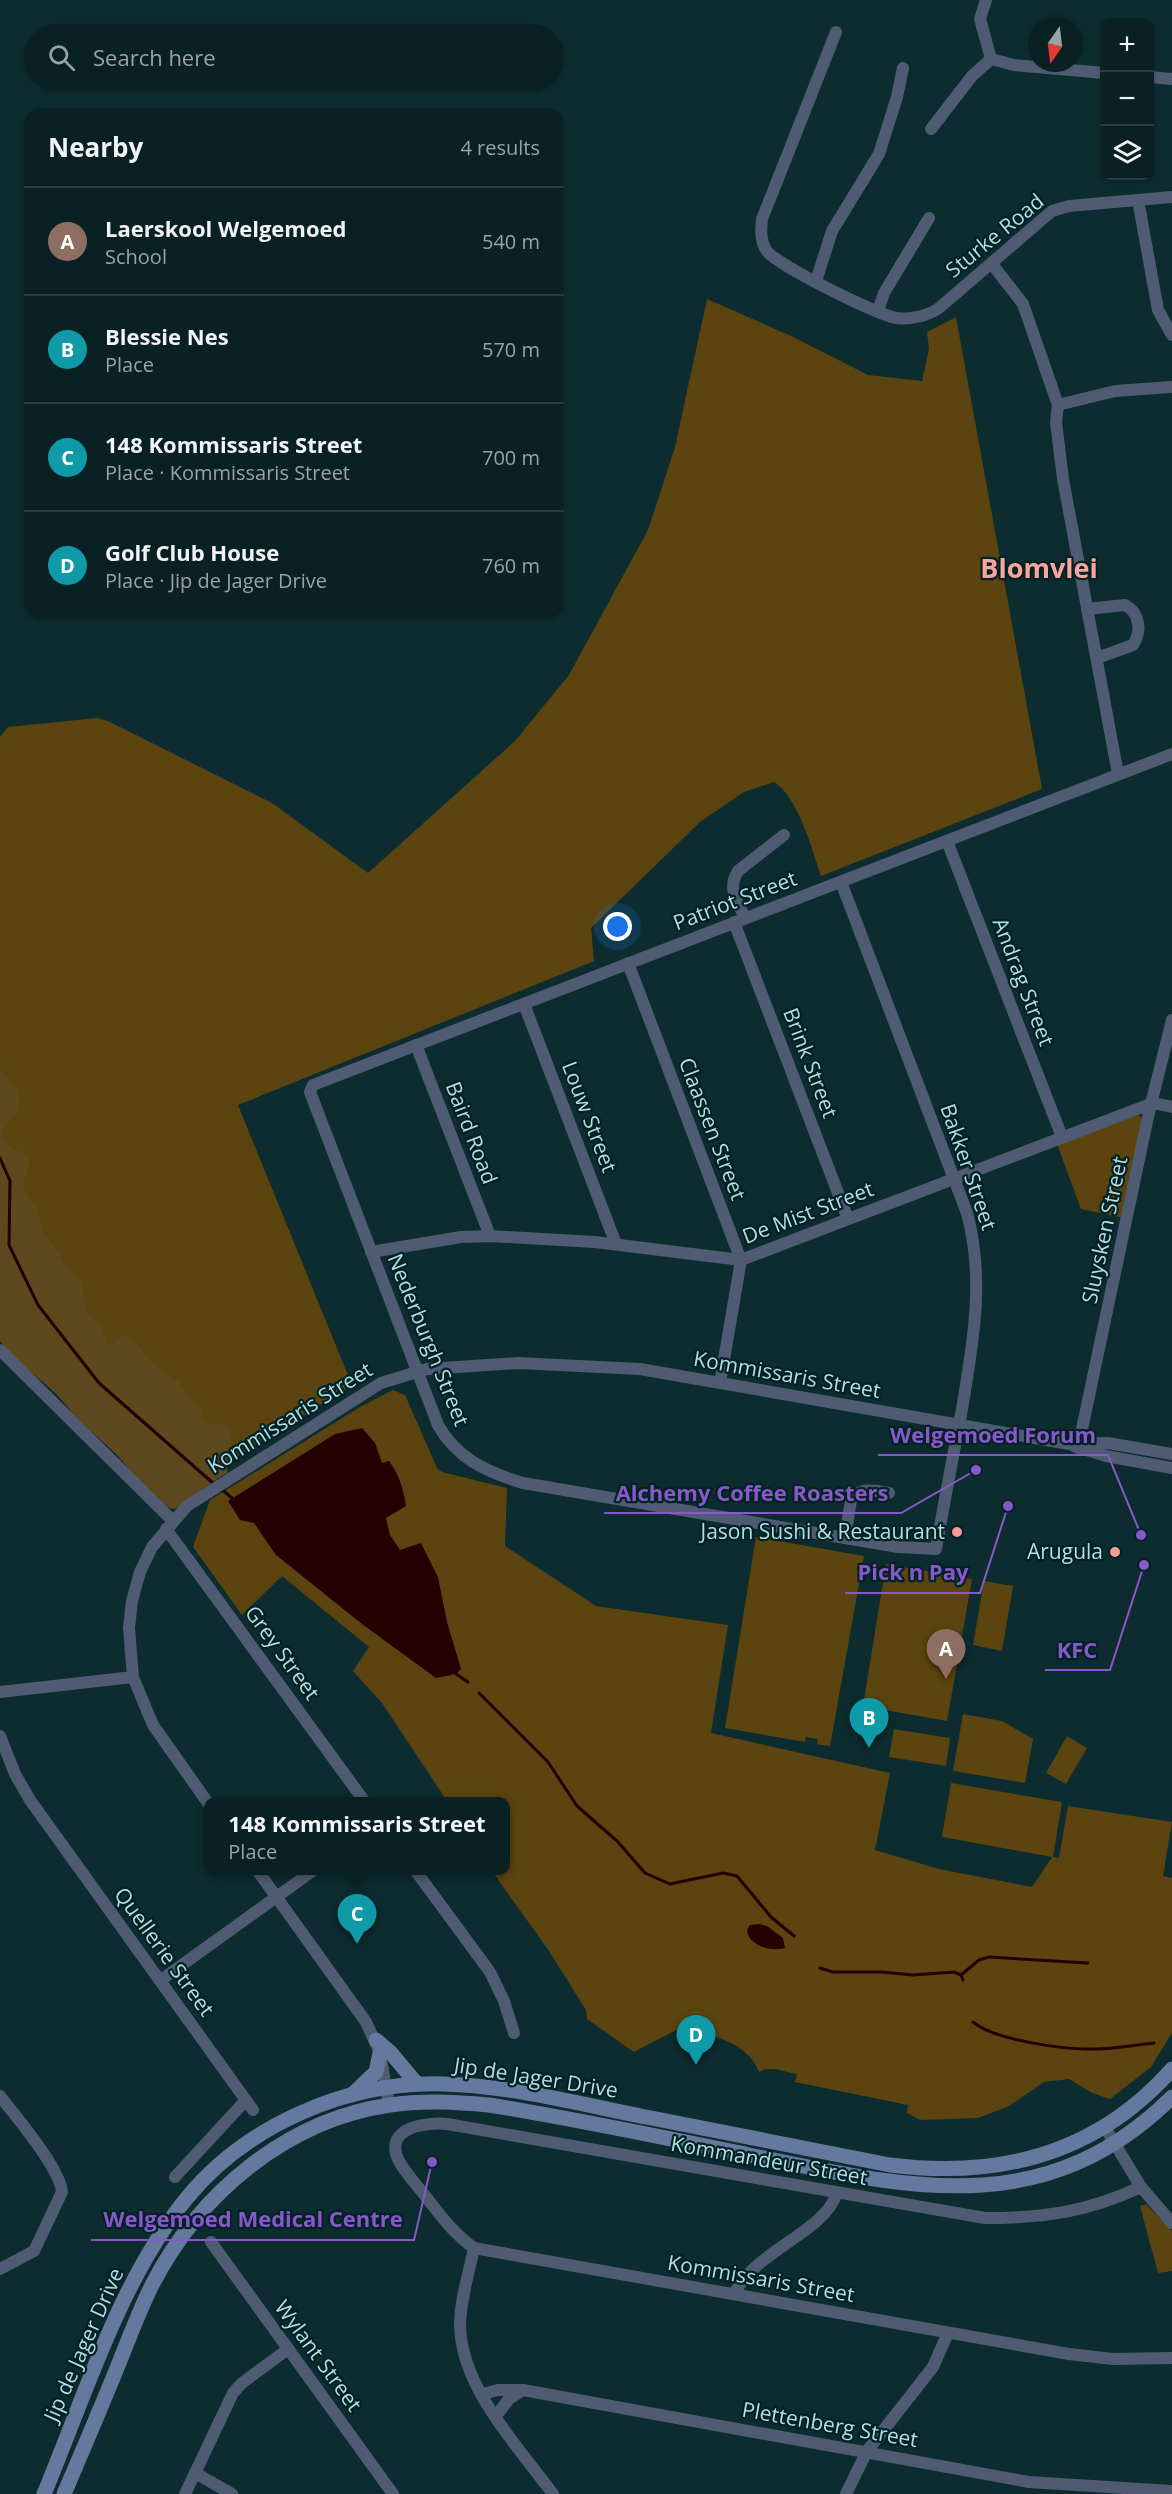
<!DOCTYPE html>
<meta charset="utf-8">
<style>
body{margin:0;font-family:"Open Sans",sans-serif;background:#182e30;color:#f1f3f6}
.controls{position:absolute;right:18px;top:18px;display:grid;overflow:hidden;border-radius:12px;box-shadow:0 2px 4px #0004}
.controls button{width:54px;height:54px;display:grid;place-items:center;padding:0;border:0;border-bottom:2px solid #2a3e41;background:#0a2123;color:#f1f3f6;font:30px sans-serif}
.compass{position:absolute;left:1028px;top:18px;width:54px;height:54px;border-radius:50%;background:#0a2123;box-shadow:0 2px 4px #0004;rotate:194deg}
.you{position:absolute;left:618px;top:927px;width:21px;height:21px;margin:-15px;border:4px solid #fff;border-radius:50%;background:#1a73e8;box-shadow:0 0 0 9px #1a73e833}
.badge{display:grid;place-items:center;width:39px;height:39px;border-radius:50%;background:#f59c96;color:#fff;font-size:20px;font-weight:700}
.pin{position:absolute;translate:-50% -50px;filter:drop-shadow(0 2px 3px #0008)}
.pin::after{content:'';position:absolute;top:32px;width:21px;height:18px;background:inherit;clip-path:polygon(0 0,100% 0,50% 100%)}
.popup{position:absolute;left:204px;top:1797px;width:306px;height:78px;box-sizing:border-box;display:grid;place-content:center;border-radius:12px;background:#0a2123;filter:drop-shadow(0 2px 4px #0005);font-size:20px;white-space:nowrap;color:#99a3a6}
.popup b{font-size:22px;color:#f1f3f6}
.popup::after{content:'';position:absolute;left:50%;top:100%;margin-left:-12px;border:12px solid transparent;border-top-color:#0a2123}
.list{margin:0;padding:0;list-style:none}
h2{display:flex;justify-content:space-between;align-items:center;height:78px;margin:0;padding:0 24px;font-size:26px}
h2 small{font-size:20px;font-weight:400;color:#99a3a6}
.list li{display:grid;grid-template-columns:39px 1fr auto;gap:18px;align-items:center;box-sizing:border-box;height:108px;padding:0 24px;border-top:2px solid #2a3e41}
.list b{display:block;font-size:22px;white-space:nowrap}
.list p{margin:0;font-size:20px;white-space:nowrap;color:#99a3a6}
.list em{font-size:20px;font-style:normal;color:#99a3a6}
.icon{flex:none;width:33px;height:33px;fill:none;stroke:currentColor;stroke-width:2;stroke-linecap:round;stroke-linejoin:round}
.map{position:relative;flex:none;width:1172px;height:2494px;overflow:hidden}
.search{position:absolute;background:#0a2123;box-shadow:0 2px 4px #0004;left:24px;top:24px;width:540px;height:66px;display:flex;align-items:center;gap:15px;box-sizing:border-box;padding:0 21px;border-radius:33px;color:#99a3a6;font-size:22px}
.panel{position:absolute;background:#0a2123;box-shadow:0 2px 4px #0004;left:24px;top:108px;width:540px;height:510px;border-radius:18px}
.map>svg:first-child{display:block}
</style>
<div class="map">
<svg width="1172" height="2494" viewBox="0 0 1172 2494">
<rect width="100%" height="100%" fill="#0d2c2f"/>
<!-- green -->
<g fill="#5b440f">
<path d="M 707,299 L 791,336 L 868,375 L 922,381 L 929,349 L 927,332 L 956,317 L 1042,789 L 821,876 C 812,849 798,797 774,782 L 744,792 L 700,822 L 591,928 L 594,961 L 238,1105 L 352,1385 L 169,1500 L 0,1333 L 0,737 L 8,727 L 97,718 L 108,721 L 272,803 L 368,873 L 515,741 L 569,675 L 648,530 L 675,447 Z"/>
<path d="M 1138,1115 L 1143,1119 L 1123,1218 L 1081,1209 L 1057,1144 Z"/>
<path d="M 393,1390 L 405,1395 L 437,1468 L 442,1472 L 507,1488 L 505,1546 L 596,1606 L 728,1625 L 711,1733 L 890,1773 L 875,1850 L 939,1869 L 1032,1887 L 1052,1857 L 942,1837 L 951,1783 L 1062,1802 L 1053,1857 L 1059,1858 L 1068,1806 L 1172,1822 L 1163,1876 L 1172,1878 L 1172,2033 L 1151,2067 L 1110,2099 L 1092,2093 L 1069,2079 L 1044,2082 L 1009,2106 L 978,2118 L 920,2120 L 907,2113 L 908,2105 L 795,2082 L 797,2074 C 784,2072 770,2065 759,2072 C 747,2041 710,2035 682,2027 L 634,2052 L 587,2019 L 586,2010 L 549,1951 L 492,1871 L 506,1870 L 506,1802 L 447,1801 L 382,1703 L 353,1671 L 369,1647 L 282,1576 L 242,1615 L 193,1547 L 210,1500 L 360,1407 Z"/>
<path d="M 756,1537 L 864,1556 L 830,1746 L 817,1744 L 818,1739 L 806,1737 L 805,1742 L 725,1728 Z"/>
<path d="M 886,1564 L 972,1579 L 947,1721 L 863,1706 Z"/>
<path d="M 984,1581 L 1013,1586 L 1002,1651 L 973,1645 Z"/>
<path d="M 963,1714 L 1002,1721 L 1033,1739 L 1025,1783 L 953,1771 Z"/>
<path d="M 894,1729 L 950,1738 L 946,1766 L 889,1757 Z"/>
<path d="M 1067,1736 L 1087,1748 L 1066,1784 L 1046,1773 Z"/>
<path d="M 1146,2204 L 1172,2231 L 1172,2271 L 1158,2273 L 1140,2206 Z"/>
</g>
<!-- forest -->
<path fill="#5e491e" d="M 0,1068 L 16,1088 L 20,1105 C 17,1118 4,1124 1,1137 C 13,1159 42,1142 23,1182 L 27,1196 L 38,1210 L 44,1234 L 59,1253 L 66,1268 L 76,1274 L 81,1281 L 87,1314 L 101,1325 L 106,1344 L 114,1345 L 122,1335 L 130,1336 L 156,1368 L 180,1383 L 189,1397 L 199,1405 L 205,1421 L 212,1425 L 224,1423 C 239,1439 228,1455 227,1473 C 214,1479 181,1508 174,1509 C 159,1509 128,1467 118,1456 C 107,1445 95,1435 84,1425 C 73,1415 64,1401 53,1391 C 35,1374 14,1362 0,1341 Z"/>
<!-- water -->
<g fill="#230002">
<path d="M 362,1428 L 375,1443 L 382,1463 L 389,1461 C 400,1476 403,1489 406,1506 L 386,1518 L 390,1535 L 400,1550 L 421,1543 L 438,1577 L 447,1622 L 461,1669 L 456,1674 L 436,1678 L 362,1624 L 276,1555 L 254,1523 L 240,1520 L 228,1501 L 335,1434 Z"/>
<path d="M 759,1924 L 767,1926 L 783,1938 L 785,1948 C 772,1952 748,1946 747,1930 L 750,1925 Z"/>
</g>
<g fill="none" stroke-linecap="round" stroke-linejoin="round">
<!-- stream -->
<g stroke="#230002" stroke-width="3">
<path d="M 0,1158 L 10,1181 L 9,1245 L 38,1305 L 99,1383 L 214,1484"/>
<path d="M 220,1488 L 232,1498"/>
<path d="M 456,1674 L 468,1682"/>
<path d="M 479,1693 L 548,1762 L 577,1806 L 617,1841 L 645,1873 L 670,1884 L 723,1873 L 737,1876 L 771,1917 L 794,1936"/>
<path d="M 820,1968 L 833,1972 L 882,1972 L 913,1975 L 954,1972 L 961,1975 L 963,1980"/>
<path d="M 961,1975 L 979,1960 L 989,1957 L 1088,1963"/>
<path d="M 973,2022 C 994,2040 1065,2050 1094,2049 C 1114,2049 1134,2045 1154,2043"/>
</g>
<!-- minor -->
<g stroke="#4f5b72" stroke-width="12">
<path d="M 986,0 L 980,19 L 991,59"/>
<path d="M 836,32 L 762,219 C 761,229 760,240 766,250 C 776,265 876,314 896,318 C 909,320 928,316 939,308 L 1052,211 L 1069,206 L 1172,197"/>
<path d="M 991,59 L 1014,65 L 1104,73"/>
<path d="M 1150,77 L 1172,79"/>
<path d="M 931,129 L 972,76 L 991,59"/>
<path d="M 1138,200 L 1158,310 L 1172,335"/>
<path d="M 992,264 L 1023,304 L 1058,405 L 1056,422 L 1063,479 L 1118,774"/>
<path d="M 816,281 L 832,231 L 879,154 L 897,97 L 903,68"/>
<path d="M 878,311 L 884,293 L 929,218"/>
<path d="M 1058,405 L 1115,391 L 1172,387"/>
<path d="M 1087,609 L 1125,605 C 1140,613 1142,631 1133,645 L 1097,658"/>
<path d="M 947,841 L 1062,1137"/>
<path d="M 841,882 L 967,1213 C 985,1279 973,1343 962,1409 C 953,1456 944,1503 936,1549 L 898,1547 L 523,1483 C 487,1472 457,1459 438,1425 L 310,1092 L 313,1085 L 1172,754"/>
<path d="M 745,918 C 737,901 727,888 738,871 L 784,835"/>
<path d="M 734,922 L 848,1219"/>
<path d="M 628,963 L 741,1260 L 720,1383"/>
<path d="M 524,1004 L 616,1244"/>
<path d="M 416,1045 L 490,1236"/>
<path d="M 371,1252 L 461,1237 L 490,1236 L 595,1242 L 741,1260 L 1153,1103 L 1172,1107"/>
<path d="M 0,1350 L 173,1521"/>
<path d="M 1074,1446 L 1106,1456 L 1172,1468"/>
<path d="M 1078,1448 L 1149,1112 L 1172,1020"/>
<path d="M 166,1529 L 365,1802"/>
<path d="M 845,1538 L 851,1500 C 861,1486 874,1491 889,1493"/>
<path d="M 0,1692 L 133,1677"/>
<path d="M 0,1736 L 15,1774 L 30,1800 L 253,2110"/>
<path d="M 208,1803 L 153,1725 L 133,1677 L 129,1628 L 132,1601 L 140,1572 L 152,1547 L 187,1506 L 381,1383 L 427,1369 L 518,1363 L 640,1369 L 1069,1444 L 1108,1443 L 1172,1454"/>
<path d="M 257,1870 L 366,2022 L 380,2053 L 389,2105"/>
<path d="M 415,1870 L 490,1972 L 504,2001 L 514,2033"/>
<path d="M 161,1980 L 314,1870"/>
<path d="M 0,2096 C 16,2117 60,2168 62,2192 L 34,2251 L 0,2269"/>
<path d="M 1104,2126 L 1141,2187 L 1172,2223"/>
<path d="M 175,2177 L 245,2101"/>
<path d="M 1141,2187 C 1087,2212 1044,2218 985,2218 L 447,2124 C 427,2122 384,2127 398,2159 C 404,2172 417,2185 426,2197 C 441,2216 454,2234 474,2248 L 1069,2354 L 1113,2359 L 1172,2358"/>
<path d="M 211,2242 L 393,2494"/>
<path d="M 474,2248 C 469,2273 460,2300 460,2326 C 462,2389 517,2445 553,2494"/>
<path d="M 734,2294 C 757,2249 824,2233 837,2193"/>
<path d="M 483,2394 L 498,2390 L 523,2390 L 1029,2482 L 1172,2491"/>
<path d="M 496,2416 L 509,2399 L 523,2390"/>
<path d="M 195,2473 L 232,2494"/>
<path d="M 185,2494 L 233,2393 L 242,2383 L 288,2349"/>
<path d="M 846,2494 L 867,2451 L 933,2367 L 948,2333"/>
</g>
<!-- secondary -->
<g stroke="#65789d" stroke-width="15">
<path d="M 376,2040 L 391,2053 L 417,2084"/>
<path d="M 352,2095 L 376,2072 L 380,2053"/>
<path d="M 44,2494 C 85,2396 119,2282 186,2199 C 247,2124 349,2081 444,2084 C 512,2086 580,2104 646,2117 C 727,2133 809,2149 890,2165 C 1000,2179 1097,2154 1172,2069"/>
<path d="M 64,2494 C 82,2452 100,2410 117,2368 C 128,2341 139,2311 152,2285 C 199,2194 286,2120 390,2105 C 423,2100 456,2102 489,2105 C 576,2119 662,2137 749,2155 C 906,2187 1043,2224 1172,2097"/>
</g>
</g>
<!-- markers -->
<g fill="#f59c96" stroke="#032225" stroke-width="2">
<circle cx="957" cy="1532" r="6"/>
<circle cx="1115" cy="1552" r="6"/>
</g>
<g text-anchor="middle" stroke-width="4.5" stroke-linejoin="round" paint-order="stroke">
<!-- street labels -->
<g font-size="21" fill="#b3dee3" stroke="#032225">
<text transform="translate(995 236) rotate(-39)" y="7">Sturke Road</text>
<text transform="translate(735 901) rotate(-21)" y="7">Patriot Street</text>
<text transform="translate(1023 982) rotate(69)" y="7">Andrag Street</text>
<text transform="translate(810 1063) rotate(69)" y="7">Brink Street</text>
<text transform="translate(589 1117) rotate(69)" y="7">Louw Street</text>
<text transform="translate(712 1129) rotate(69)" y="7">Claassen Street</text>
<text transform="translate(471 1133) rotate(69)" y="7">Baird Road</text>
<text transform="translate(968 1167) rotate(71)" y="7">Bakker Street</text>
<text transform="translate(808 1213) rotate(-21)" y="7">De Mist Street</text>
<text transform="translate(1105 1230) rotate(-78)" y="7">Sluysken Street</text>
<text transform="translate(428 1340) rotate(68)" y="7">Nederburgh Street</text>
<text transform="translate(787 1375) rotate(10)" y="7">Kommissaris Street</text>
<text transform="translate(290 1418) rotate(-32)" y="7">Kommissaris Street</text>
<text transform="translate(282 1653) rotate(54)" y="7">Grey Street</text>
<text transform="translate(164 1952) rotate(54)" y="7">Quellerie Street</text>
<text transform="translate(536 2078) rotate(9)" y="7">Jip de Jager Drive</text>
<text transform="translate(769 2161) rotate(10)" y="7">Kommandeur Street</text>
<text transform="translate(761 2279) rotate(10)" y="7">Kommissaris Street</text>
<text transform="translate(84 2345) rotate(-66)" y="7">Jip de Jager Drive</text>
<text transform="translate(318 2356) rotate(54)" y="7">Wylant Street</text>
<text transform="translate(830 2425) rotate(10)" y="7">Plettenberg Street</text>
</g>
<!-- poi labels -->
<g font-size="21" fill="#b3dee3" stroke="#032225" text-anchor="end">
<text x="945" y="1539">Jason Sushi &amp; Restaurant</text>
<text x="1103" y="1559">Arugula</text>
</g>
<!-- district labels -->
<g font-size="27" font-weight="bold" fill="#f9a59f" stroke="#032225">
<text x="1039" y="578">Blomvlei</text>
</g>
</g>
<!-- callouts -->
<path fill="none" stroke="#8958c8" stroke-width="2" d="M1141 1535L1108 1455H878M976 1470L901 1513H604M1008 1506L980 1593H845M1144 1565L1110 1670H1045M432 2162L414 2240H91"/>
<g fill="#8958c8" stroke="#032225" stroke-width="2">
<circle cx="1141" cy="1535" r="6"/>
<circle cx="976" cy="1470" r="6"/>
<circle cx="1008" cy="1506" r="6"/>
<circle cx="1144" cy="1565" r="6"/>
<circle cx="432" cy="2162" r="6"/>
</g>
<g font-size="22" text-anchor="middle" font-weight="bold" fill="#8958c8" stroke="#032225" stroke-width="4.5" stroke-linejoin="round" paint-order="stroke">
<text x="993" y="1443">Welgemoed Forum</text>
<text x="752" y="1501">Alchemy Coffee Roasters</text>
<text x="913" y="1580">Pick n Pay</text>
<text x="1077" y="1658">KFC</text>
<text x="253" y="2227">Welgemoed Medical Centre</text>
</g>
</svg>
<div class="controls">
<button>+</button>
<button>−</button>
<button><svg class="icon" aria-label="layers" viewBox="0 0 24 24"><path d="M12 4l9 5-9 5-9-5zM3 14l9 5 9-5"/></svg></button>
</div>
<svg class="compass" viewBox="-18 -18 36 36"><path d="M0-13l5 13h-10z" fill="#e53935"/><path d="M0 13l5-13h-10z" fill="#99a3a6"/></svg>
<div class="you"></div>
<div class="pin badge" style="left:946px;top:1679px;background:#8d6e63">A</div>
<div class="pin badge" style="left:869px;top:1748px;background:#0f9aa8">B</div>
<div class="pin badge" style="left:357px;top:1944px;background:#0f9aa8">C</div>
<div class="popup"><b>148 Kommissaris Street</b>Place</div>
<div class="pin badge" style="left:696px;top:2065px;background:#0f9aa8">D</div>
<div class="search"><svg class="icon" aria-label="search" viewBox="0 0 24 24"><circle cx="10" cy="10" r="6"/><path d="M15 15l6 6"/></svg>Search here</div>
<section class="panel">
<h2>Nearby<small>4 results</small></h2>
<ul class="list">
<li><span class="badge" style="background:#8d6e63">A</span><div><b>Laerskool Welgemoed</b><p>School</p></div><em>540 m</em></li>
<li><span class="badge" style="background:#0f9aa8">B</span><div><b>Blessie Nes</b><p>Place</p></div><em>570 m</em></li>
<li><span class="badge" style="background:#0f9aa8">C</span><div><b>148 Kommissaris Street</b><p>Place · Kommissaris Street</p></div><em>700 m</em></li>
<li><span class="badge" style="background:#0f9aa8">D</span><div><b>Golf Club House</b><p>Place · Jip de Jager Drive</p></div><em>760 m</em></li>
</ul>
</section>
</div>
